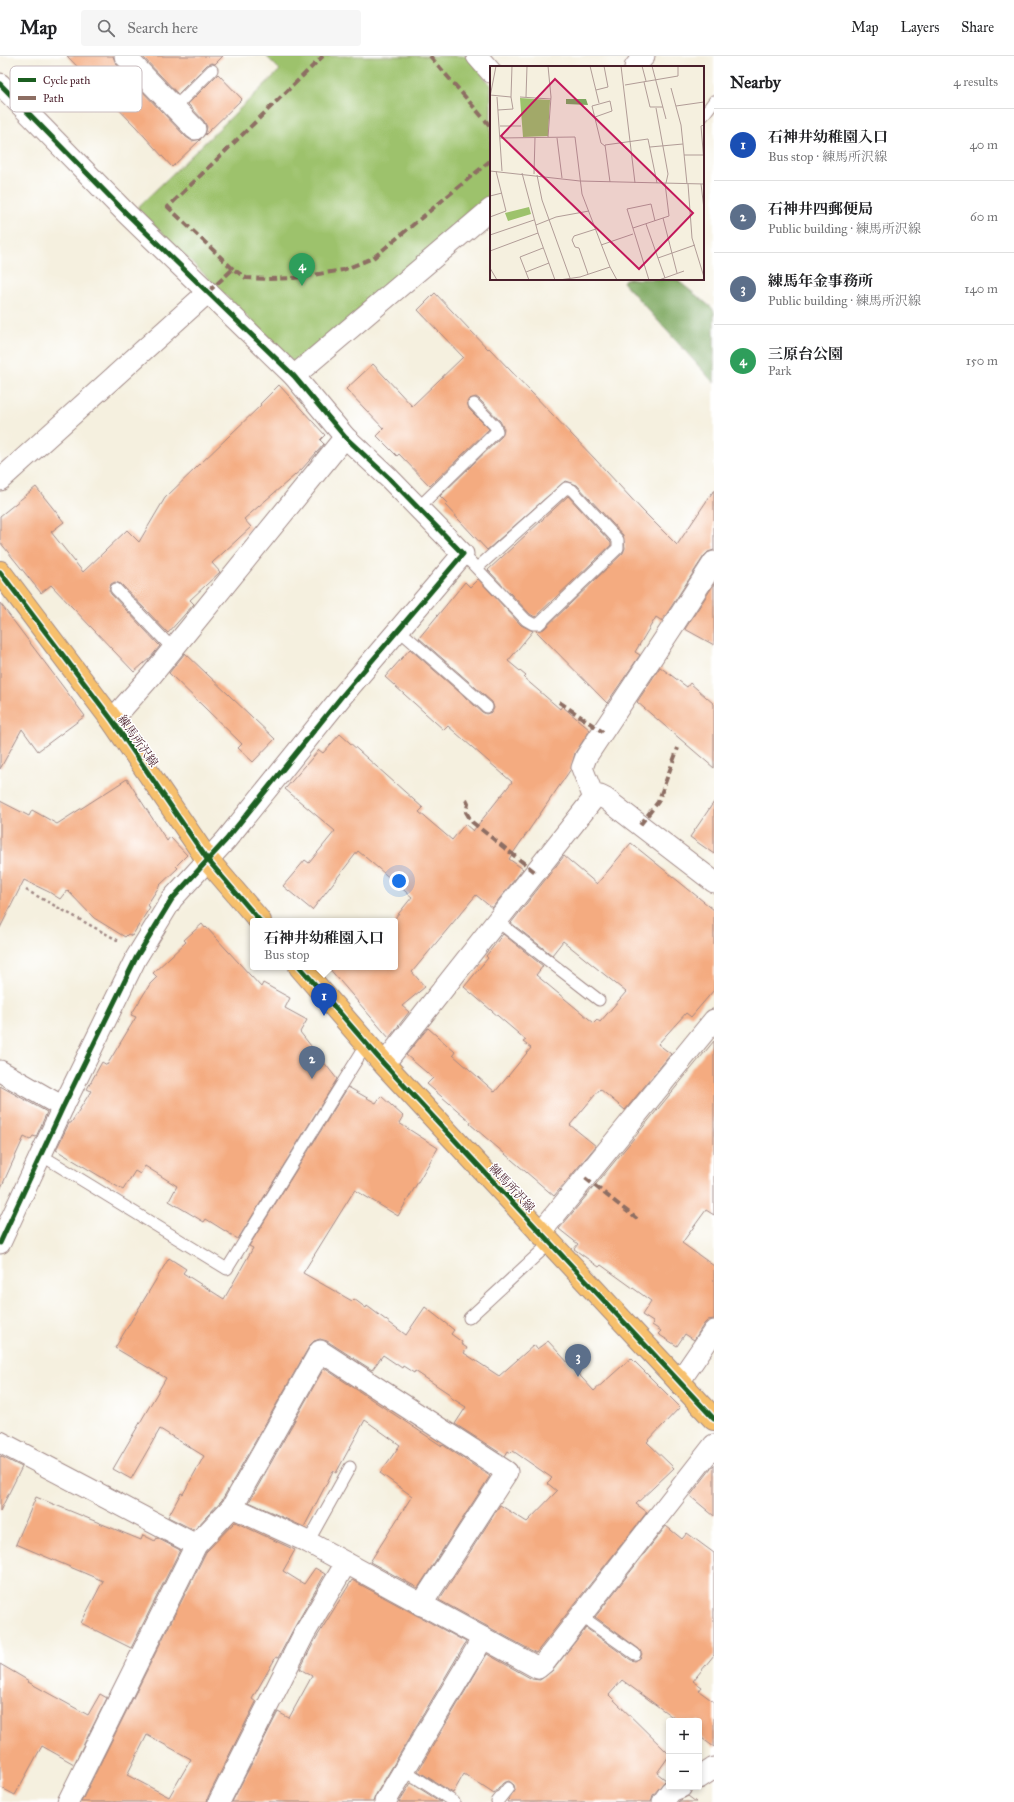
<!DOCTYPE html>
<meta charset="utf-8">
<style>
body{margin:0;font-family:"IM FELL Great Primer","Noto Serif JP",serif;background:#f6f6f6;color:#202124}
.controls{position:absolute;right:12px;bottom:12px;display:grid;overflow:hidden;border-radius:4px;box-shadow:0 2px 6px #0003}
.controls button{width:36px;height:36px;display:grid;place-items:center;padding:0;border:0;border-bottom:1px solid #e0e0e0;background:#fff;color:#202124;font:20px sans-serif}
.you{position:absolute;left:399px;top:825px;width:14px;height:14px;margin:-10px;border:3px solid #fff;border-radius:50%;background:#1a73e8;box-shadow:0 0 0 6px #1a73e833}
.badge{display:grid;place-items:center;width:26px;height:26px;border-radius:50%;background:#0f766e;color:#fff;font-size:13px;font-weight:700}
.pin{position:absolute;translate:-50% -33px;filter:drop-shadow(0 1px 2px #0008)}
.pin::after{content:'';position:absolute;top:21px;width:14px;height:12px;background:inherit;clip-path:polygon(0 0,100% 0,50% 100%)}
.popup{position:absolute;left:250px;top:862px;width:148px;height:52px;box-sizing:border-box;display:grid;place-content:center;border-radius:4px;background:#fff;filter:drop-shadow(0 1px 3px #0005);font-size:13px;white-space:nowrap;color:#757577}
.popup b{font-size:15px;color:#202124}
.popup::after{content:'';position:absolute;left:50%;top:100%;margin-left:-8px;border:8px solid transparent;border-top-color:#fff}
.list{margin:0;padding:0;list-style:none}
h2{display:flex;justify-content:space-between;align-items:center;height:52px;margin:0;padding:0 16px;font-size:17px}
h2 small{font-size:13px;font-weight:400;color:#757577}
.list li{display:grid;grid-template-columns:26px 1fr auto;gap:12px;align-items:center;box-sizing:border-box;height:72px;padding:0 16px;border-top:1px solid #e0e0e0}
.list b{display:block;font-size:15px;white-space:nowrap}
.list p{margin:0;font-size:13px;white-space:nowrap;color:#757577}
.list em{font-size:13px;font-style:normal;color:#757577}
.icon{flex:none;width:22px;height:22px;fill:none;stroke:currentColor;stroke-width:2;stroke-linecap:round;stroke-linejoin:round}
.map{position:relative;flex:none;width:714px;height:1746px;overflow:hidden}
header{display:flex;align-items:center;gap:24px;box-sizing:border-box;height:56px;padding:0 20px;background:#fff;border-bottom:1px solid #e0e0e0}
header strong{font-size:19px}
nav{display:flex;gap:22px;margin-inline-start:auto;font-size:14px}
.search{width:280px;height:36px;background:#f6f6f6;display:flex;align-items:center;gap:10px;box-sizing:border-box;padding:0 14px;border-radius:4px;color:#757577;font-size:15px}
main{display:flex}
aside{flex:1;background:#fff}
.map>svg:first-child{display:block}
</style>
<header>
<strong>Map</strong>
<div class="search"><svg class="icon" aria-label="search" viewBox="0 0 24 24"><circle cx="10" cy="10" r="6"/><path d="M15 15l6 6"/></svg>Search here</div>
<nav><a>Map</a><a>Layers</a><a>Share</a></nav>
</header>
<main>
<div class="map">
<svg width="714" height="1746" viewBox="0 0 714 1746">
<rect width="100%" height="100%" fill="#fff"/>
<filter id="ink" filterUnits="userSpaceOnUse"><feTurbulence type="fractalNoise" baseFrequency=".025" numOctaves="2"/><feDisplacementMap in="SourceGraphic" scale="8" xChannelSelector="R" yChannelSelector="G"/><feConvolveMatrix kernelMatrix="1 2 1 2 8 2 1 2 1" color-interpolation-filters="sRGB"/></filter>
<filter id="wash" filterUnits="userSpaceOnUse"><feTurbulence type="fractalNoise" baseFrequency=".012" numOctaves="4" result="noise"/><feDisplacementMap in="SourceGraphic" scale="16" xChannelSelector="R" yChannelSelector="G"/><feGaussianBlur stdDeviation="0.9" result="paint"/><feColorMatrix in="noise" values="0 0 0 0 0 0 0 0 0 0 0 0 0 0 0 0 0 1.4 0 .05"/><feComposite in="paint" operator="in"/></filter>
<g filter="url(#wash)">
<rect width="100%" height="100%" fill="#f5f0df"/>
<!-- green -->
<path fill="#9dc26c" stroke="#74704c" d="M 266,0 L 467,0 L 491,29 L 491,144 L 295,308 L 137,152 L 280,14 Z"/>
<!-- forest -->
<path fill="#7ea860" stroke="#646446" d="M 625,223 L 676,223 L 712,252 L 714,256 L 714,327 L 623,226 Z"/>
<g id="blocks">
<!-- building -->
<g fill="#f4ab80" fill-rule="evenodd">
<path d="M 67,0 L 113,0 L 116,8 L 186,81 L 192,85 L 201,83 L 172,111 L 136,71 Z"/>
<path d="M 142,0 L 223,0 L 215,8 L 211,7 L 207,9 L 178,38 Z"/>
<path d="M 218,18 L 242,43 L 205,79 L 207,71 L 204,65 L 188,48 Z"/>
<path d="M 435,237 L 488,293 L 489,292 L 595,403 L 642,454 L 677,489 L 714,434 L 714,494 L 708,496 L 704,500 L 662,565 L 656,561 L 635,596 L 640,599 L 607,647 L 536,575 L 544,573 L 623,497 L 625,492 L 623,479 L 577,429 L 565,425 L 487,494 L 445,449 L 447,447 L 440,440 L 502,380 L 504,373 L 500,365 L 479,343 L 476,341 L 469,343 L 467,346 L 469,353 L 489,373 L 430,430 L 399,398 L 397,400 L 377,380 L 384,373 L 346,333 L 373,308 L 412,350 L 463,301 L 418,254 Z"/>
<path d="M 279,329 L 325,379 L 320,384 L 324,388 L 302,413 L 244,463 L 251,471 L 212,507 L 220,516 L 190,544 L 194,548 L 168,577 L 121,528 L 115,526 L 111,528 L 109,534 L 111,538 L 160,590 L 151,601 L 134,616 L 51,529 L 41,537 L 0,486 L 0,460 L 36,431 L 64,466 L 51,476 L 83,516 L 127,474 L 139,486 L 165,442 L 261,349 L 260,348 Z"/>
<path d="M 568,440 L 611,487 L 611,489 L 535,561 L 530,558 L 488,514 Z"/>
<path d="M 478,523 L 521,569 L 533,575 L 508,605 L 526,620 L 524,622 L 560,653 L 562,650 L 590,674 L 575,697 L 571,713 L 509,803 L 523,813 L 492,852 L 476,839 L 412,916 L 425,931 L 402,950 L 409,956 L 389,982 L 328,911 L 395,911 L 395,862 L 412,841 L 358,795 L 312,854 L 283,830 L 305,804 L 309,807 L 335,775 L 285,733 L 319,694 L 323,697 L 340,678 L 423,752 L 419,756 L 452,784 L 465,768 L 473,775 L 512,726 L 448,670 L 444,674 L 385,621 L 410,593 L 482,656 L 486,658 L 492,656 L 494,652 L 492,646 L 419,582 L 465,526 L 470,531 Z"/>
<path d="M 714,528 L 714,589 L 685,573 Z"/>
<path d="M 0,547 L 85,660 L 38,695 L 22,673 L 0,713 Z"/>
<path d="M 185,597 L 275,683 L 253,706 L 238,692 L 242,688 L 169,617 Z"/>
<path d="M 660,611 L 687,631 L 690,627 L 714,648 L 714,712 L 637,646 Z"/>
<path d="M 127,723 L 167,785 L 170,781 L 187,799 L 176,810 L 178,812 L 160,829 L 147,849 L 150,851 L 132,880 L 128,878 L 125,881 L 94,862 L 67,834 L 60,843 L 49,836 L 24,824 L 0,872 L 0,745 L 29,760 L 32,754 L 57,768 Z"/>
<path d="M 714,746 L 714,798 L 690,781 Z"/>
<path d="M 631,787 L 714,854 L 714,934 L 691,961 L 686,957 L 658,988 L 671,998 L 625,1054 L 600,1033 L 570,1069 L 596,1090 L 554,1140 L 470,1068 L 471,1066 L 427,1028 L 433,1022 L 406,999 L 428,972 L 455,996 L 453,999 L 495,1036 L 531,992 L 523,986 L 526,984 L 464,931 L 488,902 L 486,900 L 503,878 L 543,910 L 536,919 L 594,967 L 597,964 L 600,966 L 626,936 L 563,885 L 552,899 L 511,867 L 564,800 L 597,828 Z"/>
<path d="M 202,868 L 205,872 L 206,871 L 261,931 L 263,927 L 290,942 L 285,952 L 307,964 L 300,976 L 337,1023 L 238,1183 L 206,1163 L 204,1166 L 169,1145 L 177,1130 L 145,1110 L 140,1118 L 135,1115 L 123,1134 L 56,1094 L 69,1067 L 71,1067 L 91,1035 L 87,1033 L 102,1006 L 107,1009 L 136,961 L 131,959 L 150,928 L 157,921 L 153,917 L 186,886 L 184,884 Z"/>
<path d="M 714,985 L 714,1159 L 706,1154 L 682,1187 L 714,1210 L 714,1263 L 708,1264 L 704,1268 L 694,1284 L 685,1278 L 677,1290 L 658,1278 L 661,1275 L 652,1269 L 653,1266 L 642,1259 L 651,1245 L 601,1209 L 599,1211 L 574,1193 L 578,1188 L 559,1173 Z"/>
<path d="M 0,1030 L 47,1056 L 36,1081 L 33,1080 L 30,1084 L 24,1081 L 0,1134 Z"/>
<path d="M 348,1031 L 376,1047 L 381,1040 L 403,1060 L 399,1067 L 438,1092 L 398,1160 L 355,1134 L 354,1135 L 303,1217 L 352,1245 L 354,1243 L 366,1252 L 367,1250 L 406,1279 L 425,1251 L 454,1274 L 451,1278 L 462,1286 L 461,1288 L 467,1292 L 464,1297 L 499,1320 L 534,1289 L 537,1293 L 548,1285 L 594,1335 L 631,1302 L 680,1351 L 647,1386 L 674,1412 L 636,1448 L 647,1456 L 536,1597 L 439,1544 L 500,1449 L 527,1466 L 557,1435 L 547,1427 L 552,1422 L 513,1395 L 511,1397 L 508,1395 L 505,1400 L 455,1368 L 466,1351 L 450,1341 L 451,1339 L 415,1315 L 414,1317 L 403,1310 L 402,1312 L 383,1299 L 372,1314 L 327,1285 L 320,1283 L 314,1285 L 310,1289 L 222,1444 L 194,1474 L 168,1461 L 181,1437 L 183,1438 L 204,1400 L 160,1373 L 131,1423 L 113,1413 L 166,1322 L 115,1292 L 169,1202 L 186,1213 L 183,1217 L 224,1243 L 253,1192 L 249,1190 Z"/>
<path d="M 324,1312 L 442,1390 L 443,1389 L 490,1420 L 418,1532 L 370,1506 L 412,1440 L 380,1417 L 400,1389 L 365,1364 L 336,1417 L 333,1415 L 304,1471 L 249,1446 Z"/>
<path d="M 0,1400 L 22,1411 L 0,1455 Z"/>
<path d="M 714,1409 L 714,1460 L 690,1440 Z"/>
<path d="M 36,1441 L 141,1484 L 143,1479 L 155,1485 L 157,1482 L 180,1494 L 131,1592 L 81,1567 L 103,1525 L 16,1488 Z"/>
<path d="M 235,1466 L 295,1494 L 283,1515 L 304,1528 L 315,1512 L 325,1518 L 294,1572 L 278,1602 L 276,1601 L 252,1643 L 256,1646 L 208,1741 L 207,1746 L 81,1746 L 206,1496 ZM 147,1679 L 191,1703 L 169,1741 L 127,1719 Z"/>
<path d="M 666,1470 L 682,1483 L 687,1477 L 714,1497 L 714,1599 L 693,1625 L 702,1631 L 699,1635 L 714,1646 L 714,1691 L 699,1680 L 699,1665 L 678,1665 L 622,1624 L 609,1639 L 669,1698 L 669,1700 L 657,1717 L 666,1724 L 653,1739 L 651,1746 L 507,1746 L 515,1733 L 514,1729 L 509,1725 L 503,1727 L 494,1738 L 464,1718 L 453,1737 L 418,1715 L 487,1598 L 532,1623 L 540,1624 L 553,1614 L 586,1572 L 631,1604 L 635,1605 L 640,1602 L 642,1598 L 639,1593 L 595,1561 Z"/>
<path d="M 352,1524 L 466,1586 L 375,1740 L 373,1746 L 232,1746 L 278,1656 L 289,1662 L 312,1620 L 300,1613 L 315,1584 Z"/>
<path d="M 0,1608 L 29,1625 L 28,1626 L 88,1659 L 100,1638 L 107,1642 L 74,1708 L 42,1690 L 15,1739 L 0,1731 Z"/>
<path d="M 411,1727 L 441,1746 L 399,1746 Z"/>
<path d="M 688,1740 L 696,1746 L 678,1746 L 679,1745 Z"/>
</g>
</g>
</g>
<g filter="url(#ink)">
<use href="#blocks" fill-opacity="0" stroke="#a08885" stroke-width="1"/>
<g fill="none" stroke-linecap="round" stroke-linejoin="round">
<!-- lane casing -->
<g stroke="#a08885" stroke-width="13">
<g id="lane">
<path d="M 175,51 L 212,14"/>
<path d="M 703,60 L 714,45"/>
<path d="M 418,452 L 497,375 L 495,370 L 474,348"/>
<path d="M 463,498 L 526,564 L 533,568 L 539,568 L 618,492 L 618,484 L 572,434 L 566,432 L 477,512"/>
<path d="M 116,533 L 173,593"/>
<path d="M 399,574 L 487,651"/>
<path d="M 497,865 L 599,944"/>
<path d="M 41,1099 L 227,1213 L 366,989"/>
<path d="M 469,1262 L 550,1187"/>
<path d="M 308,1486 L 350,1411"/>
<path d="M 581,1560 L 635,1598"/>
<path d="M 404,1714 L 454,1746"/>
<path d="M 497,1746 L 508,1732"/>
</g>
</g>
<!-- street casing -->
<g stroke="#a08885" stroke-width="23">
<g id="street">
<path d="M 125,0 L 195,73"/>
<path d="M 477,0 L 491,16"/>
<path d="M 635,11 L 644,0"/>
<path d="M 0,28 L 126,157 L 294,320 L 345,381 L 389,422 L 463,498 L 342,640 L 226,784 L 172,843 L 136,902 L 63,1051 L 0,1187"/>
<path d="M 294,320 L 491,153"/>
<path d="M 0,424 L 208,236"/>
<path d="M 112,664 L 151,620 L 345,381"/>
<path d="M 594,742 L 582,712 L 586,701 L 671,573 L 714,506"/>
<path d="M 384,1008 L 594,742 L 600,740 L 606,743 L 714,826"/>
<path d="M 0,1015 L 63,1051"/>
<path d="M 540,1177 L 714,964"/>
<path d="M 679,1326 L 714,1275"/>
<path d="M 0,1386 L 196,1489"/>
<path d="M 232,1451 L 308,1486 L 538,1612 L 544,1607 L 714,1389"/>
<path d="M 699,1722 L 714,1712"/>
<path d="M 68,1746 L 196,1489 L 232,1451 L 320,1295 L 507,1416 L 421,1549"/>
<path d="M 219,1746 L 304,1578 L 346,1507"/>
<path d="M 385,1746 L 483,1582"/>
<path d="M 663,1746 L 671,1735 L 681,1731"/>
</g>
</g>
<!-- primary casing -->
<g stroke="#a08885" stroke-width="24">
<g id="primary">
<path d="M 0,516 L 112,664 L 207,803 L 260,865"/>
<path d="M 300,911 L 384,1008 L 714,1363"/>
</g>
</g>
<!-- path -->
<path stroke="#a08885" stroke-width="2.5" stroke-dasharray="3 3" stroke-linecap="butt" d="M 26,834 L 119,885"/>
<!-- lane -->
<use href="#lane" stroke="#fff" stroke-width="11"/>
<!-- street -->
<use href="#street" stroke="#fff" stroke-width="21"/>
<!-- primary -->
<use href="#primary" stroke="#f7c06c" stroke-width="22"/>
<!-- quiet -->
<g stroke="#8d6e63" stroke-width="4" stroke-dasharray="8 4" stroke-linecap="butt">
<path d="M 430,0 L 491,71"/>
<path d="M 233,213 L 168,151 L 323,0"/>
<path d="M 208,236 L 233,213 L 246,222 L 267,223 L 294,222 L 343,214 L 373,202 L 491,104"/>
<path d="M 559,646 L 603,676"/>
<path d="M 466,744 L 468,748 L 466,756 L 472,766 L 535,816"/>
<path d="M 640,769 L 658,746 L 678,692"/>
<path d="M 585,1122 L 637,1163"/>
</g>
<!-- cycleway casing -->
<g stroke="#fff" stroke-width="8">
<g id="cycleway">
<path d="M 0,28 L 126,157 L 294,320 L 345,381 L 389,422 L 463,498 L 342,640 L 226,784 L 172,843 L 136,902 L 63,1051 L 0,1187"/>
<path d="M 0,516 L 112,664 L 207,803 L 260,865"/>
<path d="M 300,911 L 384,1008 L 714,1363"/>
</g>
</g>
<!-- cycleway -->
<use href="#cycleway" stroke="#1b5e20" stroke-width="5"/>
</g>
</g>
<g text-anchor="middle" stroke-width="3" stroke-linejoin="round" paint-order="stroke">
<!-- street labels -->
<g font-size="12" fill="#4a1f2b" stroke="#fff">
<text transform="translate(138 685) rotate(55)" y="4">練馬所沢線</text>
<text transform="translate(512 1132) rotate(47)" y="4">練馬所沢線</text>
</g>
</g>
<!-- overview -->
<g transform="translate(490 10)">
<rect width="214" height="214" fill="#f5f0df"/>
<path d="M 30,32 L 60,34 L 58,70 L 33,71 ZM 39,141 L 41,148 L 18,155 L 15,147 Z" fill="#9dc26c"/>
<path d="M 76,33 L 96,33 L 98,39 L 76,38 Z" fill="#7ea860"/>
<path fill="none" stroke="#b19c97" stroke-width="1" d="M 58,0 L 61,31 L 58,71M 100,0 L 109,37M 131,0 L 145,117M 152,0 L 156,15M 162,0 L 176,53M 154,16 L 160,41 L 173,41M 135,19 L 188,10 L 188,0M 181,22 L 191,59 L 193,78M 106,24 L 118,21 L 114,0M 0,29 L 21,31 L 22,0M 0,31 L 6,0M 7,31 L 12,105M 30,31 L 61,33M 36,31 L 37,0M 186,40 L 214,36M 166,42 L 178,108 L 176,117M 8,44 L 23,43 L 21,31M 105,51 L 122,45 L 120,35 L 102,40 L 111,77 L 115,80M 214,59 L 211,60 L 214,96M 10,60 L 31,60M 10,72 L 85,71 L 92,128 L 120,201 L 127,214M 67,72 L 72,112M 160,81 L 193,78 L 197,118M 194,89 L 214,89M 0,105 L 90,115 L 214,118M 32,107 L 48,167 L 65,214M 44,108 L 45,71M 47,109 L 52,134 L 80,212M 120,116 L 115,79 L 158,73 L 167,117M 198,118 L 202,172 L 214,211M 211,118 L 214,143M 0,130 L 12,127M 0,151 L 16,145 L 6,105M 173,152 L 187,207M 156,158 L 175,212M 46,159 L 66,151 L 99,145M 143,162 L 179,150 L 175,117M 0,169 L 44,154M 111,179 L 143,168M 0,185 L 48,167M 168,192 L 205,179M 0,202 L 7,214M 36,206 L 59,197M 98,208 L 89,182 L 85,181 L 82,174 L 84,170 L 106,163M 39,214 L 30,191 L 53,182M 69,214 L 90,211 L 120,201M 159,214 L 137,143 L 161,138 L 165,155M 169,214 L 194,205"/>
<path fill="#c2185b" fill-opacity="0.15" stroke="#c2185b" stroke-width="2" d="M 65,13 L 203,147 L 149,203 L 11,70 Z"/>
<rect width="214" height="214" fill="none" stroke="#4a1f2b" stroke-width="2"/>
</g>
<!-- legend -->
<rect x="10" y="10" width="132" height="46" rx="6" fill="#fff" stroke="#c9bcbf" stroke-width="1"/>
<rect x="18" y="22" width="18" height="4" fill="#1b5e20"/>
<rect x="18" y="40" width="18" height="4" fill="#8d6e63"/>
<g font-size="11" fill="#4a1f2b">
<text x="43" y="28">Cycle path</text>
<text x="43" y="46">Path</text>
</g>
</svg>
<div class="controls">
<button>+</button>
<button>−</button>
</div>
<div class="you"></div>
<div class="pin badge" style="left:324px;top:960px;background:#1a4fb4">1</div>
<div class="popup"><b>石神井幼稚園入口</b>Bus stop</div>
<div class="pin badge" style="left:312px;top:1023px;background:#5c6f8a">2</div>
<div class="pin badge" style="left:578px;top:1321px;background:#5c6f8a">3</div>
<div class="pin badge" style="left:302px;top:230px;background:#2e9e5b">4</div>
</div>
<aside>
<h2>Nearby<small>4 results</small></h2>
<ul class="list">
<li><span class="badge" style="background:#1a4fb4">1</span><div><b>石神井幼稚園入口</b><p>Bus stop · 練馬所沢線</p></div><em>40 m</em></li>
<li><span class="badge" style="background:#5c6f8a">2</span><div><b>石神井四郵便局</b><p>Public building · 練馬所沢線</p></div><em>60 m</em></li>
<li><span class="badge" style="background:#5c6f8a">3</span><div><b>練馬年金事務所</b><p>Public building · 練馬所沢線</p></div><em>140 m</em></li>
<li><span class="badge" style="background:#2e9e5b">4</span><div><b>三原台公園</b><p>Park</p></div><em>150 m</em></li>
</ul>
</aside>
</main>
